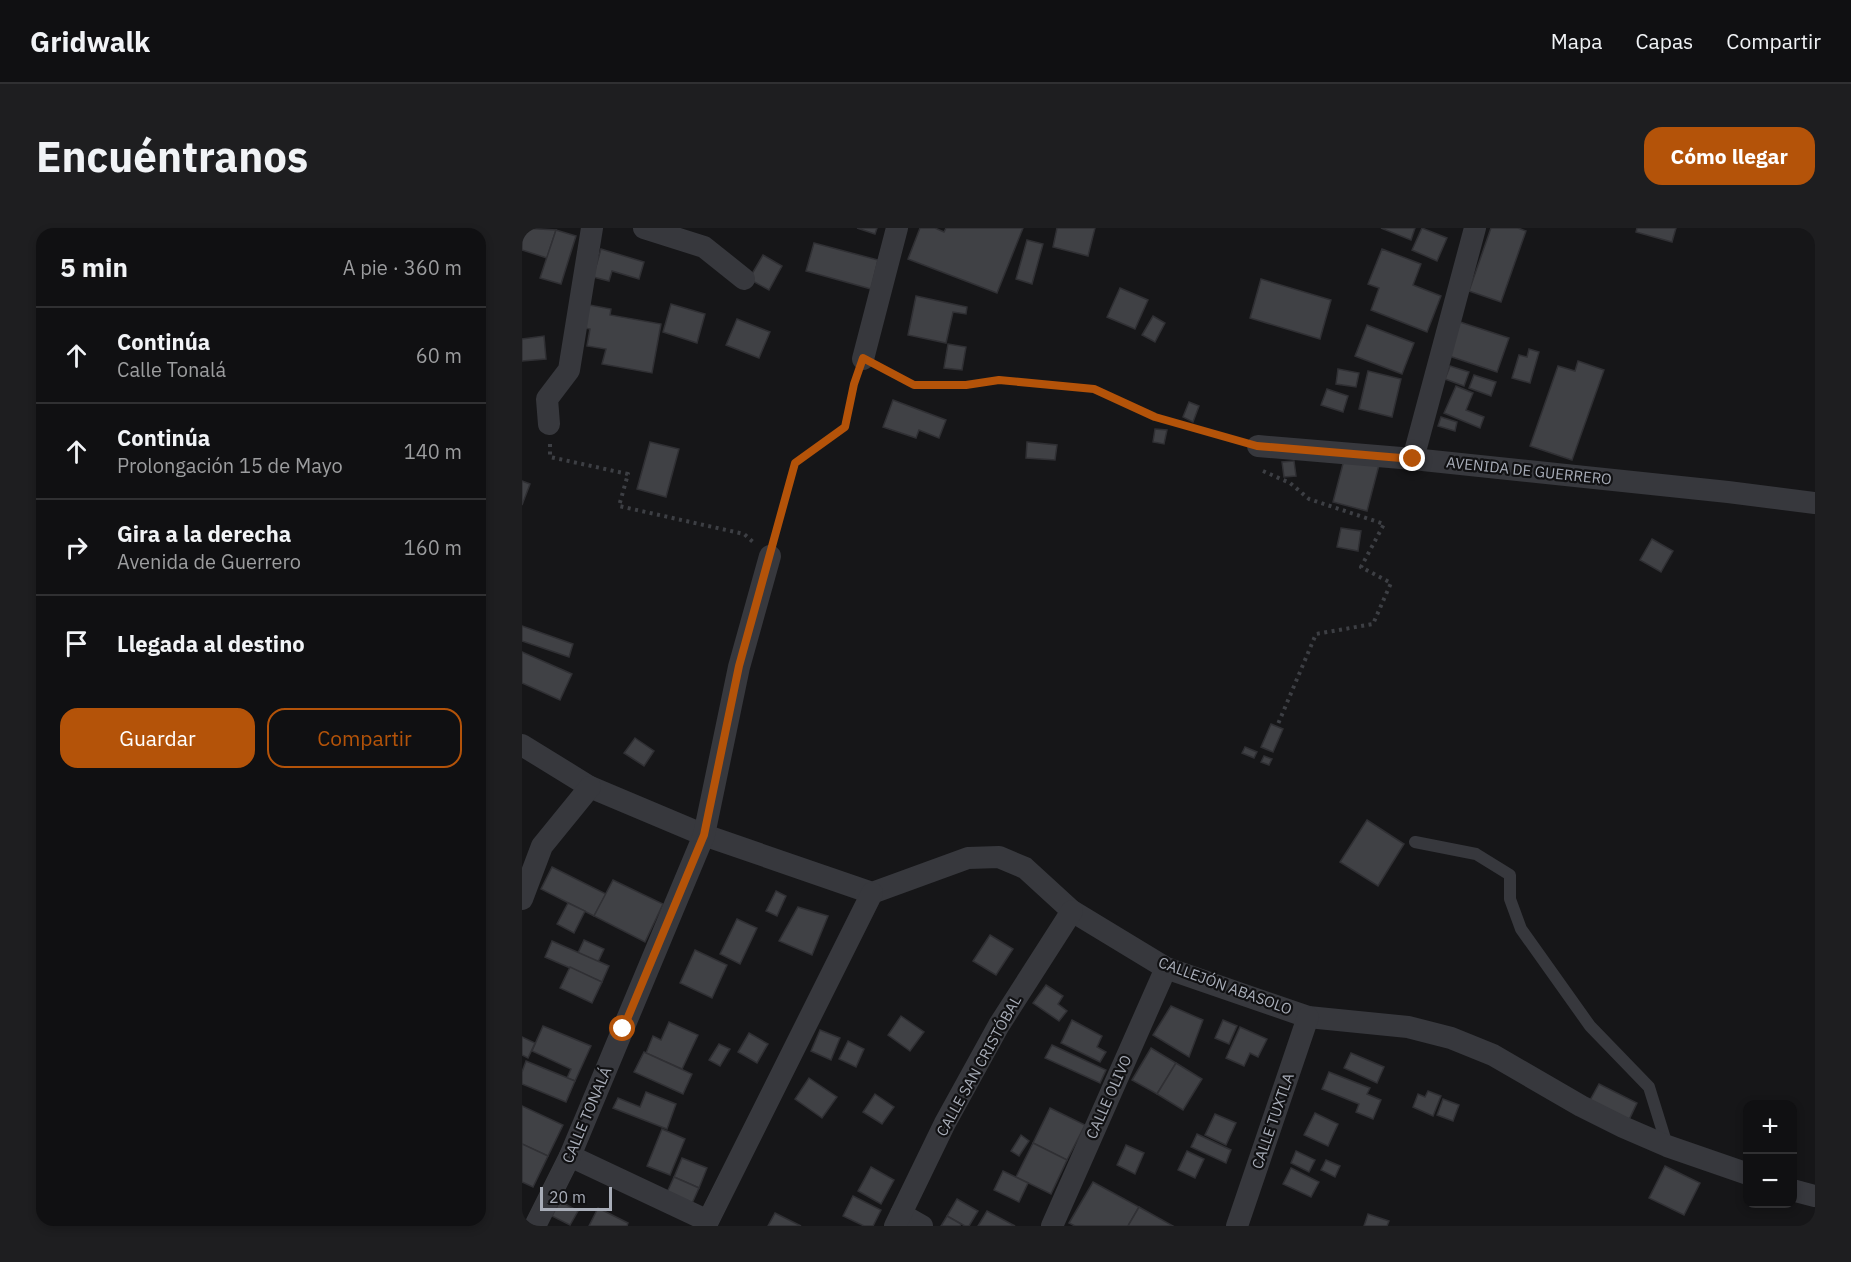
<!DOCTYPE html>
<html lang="es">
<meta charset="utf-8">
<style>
body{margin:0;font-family:"IBM Plex Sans",sans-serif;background:#1e1e20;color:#f1f3f6}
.controls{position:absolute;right:18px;bottom:18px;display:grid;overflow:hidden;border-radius:12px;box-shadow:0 3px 9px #0003}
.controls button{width:54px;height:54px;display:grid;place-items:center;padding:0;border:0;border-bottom:2px solid #303032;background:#101012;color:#f1f3f6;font:30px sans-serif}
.scale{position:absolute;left:18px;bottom:15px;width:72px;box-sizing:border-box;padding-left:6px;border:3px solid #a8adb8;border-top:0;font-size:16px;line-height:21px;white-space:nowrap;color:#a8adb8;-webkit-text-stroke:4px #111113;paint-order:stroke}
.stop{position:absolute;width:18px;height:18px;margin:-14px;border:4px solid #b45309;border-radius:50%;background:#fff}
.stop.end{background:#b45309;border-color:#fff;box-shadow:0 2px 6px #0008}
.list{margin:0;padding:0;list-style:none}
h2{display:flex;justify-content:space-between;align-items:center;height:78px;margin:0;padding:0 24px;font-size:26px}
h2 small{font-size:20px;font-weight:400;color:#9c9d9f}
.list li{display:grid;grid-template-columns:39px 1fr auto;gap:18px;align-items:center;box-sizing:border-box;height:96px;padding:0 24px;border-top:2px solid #303032}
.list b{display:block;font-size:22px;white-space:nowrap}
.list p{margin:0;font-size:20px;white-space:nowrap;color:#9c9d9f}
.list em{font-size:20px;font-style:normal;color:#9c9d9f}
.actions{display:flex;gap:12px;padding:18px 24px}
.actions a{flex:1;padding:14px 0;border:2px solid #b45309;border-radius:18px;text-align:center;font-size:21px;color:#b45309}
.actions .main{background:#b45309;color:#fff}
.icon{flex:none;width:33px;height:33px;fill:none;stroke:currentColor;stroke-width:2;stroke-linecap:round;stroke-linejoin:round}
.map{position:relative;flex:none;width:1293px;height:998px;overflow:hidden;border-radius:18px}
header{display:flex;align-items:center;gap:36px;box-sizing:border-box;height:84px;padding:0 30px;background:#101012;border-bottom:2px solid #303032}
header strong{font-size:28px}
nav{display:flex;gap:33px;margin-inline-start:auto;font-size:21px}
.intro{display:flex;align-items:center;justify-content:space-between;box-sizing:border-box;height:144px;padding:0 36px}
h1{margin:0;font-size:42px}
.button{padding:15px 27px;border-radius:18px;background:#b45309;color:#fff;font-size:21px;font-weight:700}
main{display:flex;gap:36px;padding:0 36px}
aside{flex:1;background:#101012;border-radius:18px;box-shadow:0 3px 9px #0003}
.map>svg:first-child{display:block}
</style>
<header>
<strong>Gridwalk</strong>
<nav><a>Mapa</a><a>Capas</a><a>Compartir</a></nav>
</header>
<div class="intro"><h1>Encuéntranos</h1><a class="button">Cómo llegar</a></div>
<main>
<aside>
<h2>5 min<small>A pie · 360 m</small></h2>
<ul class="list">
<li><svg class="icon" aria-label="ahead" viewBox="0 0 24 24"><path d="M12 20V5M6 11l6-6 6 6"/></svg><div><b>Continúa</b><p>Calle Tonalá</p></div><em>60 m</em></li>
<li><svg class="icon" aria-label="ahead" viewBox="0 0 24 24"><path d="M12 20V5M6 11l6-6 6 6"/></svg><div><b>Continúa</b><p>Prolongación 15 de Mayo</p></div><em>140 m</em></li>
<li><svg class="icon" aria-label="right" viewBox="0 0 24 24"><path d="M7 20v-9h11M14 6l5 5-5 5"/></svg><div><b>Gira a la derecha</b><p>Avenida de Guerrero</p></div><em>160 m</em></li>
<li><svg class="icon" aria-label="arrive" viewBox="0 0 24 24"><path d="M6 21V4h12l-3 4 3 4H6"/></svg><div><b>Llegada al destino</b></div></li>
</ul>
<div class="actions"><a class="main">Guardar</a><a>Compartir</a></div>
</aside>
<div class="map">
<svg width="1293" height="998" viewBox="0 0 1293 998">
<rect width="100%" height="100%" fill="#161618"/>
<!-- building -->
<g fill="#404145" stroke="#303034" stroke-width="1.5">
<path d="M 0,0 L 34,2 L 25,30 L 0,22 Z"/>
<path d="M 335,0 L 355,0 L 353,6 Z"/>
<path d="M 398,0 L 413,0 L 422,4 L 424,0 L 501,0 L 475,65 L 386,31 Z"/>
<path d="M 535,0 L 573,0 L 566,28 L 531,19 Z"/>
<path d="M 859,0 L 893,0 L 889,12 Z"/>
<path d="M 900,0 L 925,10 L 915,33 L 890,22 Z"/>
<path d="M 969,0 L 996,0 L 1004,3 L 979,74 L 947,63 Z"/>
<path d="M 1115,0 L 1154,0 L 1150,14 L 1114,4 Z"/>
<path d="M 34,2 L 54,8 L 39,56 L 18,50 Z"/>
<path d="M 505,12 L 521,16 L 510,56 L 494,51 Z"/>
<path d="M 292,15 L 356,32 L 349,61 L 284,43 Z"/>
<path d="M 79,21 L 122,34 L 117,51 L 90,43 L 87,53 L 71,49 Z"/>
<path d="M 860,21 L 899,36 L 891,57 L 919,68 L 905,104 L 849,82 L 857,60 L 846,56 Z"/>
<path d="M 241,27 L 260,38 L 247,62 L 227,51 Z"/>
<path d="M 739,51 L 809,72 L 798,111 L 728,90 Z"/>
<path d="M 598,60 L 626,72 L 613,101 L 585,89 Z"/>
<path d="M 394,68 L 445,79 L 444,86 L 431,84 L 424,115 L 386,107 Z"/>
<path d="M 62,76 L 89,81 L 88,87 L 139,96 L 130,145 L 80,136 L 84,121 L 65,118 L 68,101 L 58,99 Z"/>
<path d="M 149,76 L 183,86 L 175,115 L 141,104 Z"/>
<path d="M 631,88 L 643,95 L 633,114 L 620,107 Z"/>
<path d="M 215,91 L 248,104 L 237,130 L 204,117 Z"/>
<path d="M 938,94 L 987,110 L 975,144 L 927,128 Z"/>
<path d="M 845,97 L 892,115 L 880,146 L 833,128 Z"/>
<path d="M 22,108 L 24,131 L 0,133 L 0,111 Z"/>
<path d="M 426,116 L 444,119 L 440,142 L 422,140 Z"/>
<path d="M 1007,121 L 1017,124 L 1008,155 L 990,150 L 997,127 L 1005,129 Z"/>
<path d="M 1056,133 L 1082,142 L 1050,232 L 1008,218 L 1036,138 L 1053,143 Z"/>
<path d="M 928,138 L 947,144 L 942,158 L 923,151 Z"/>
<path d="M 816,141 L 837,145 L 834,159 L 814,156 Z"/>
<path d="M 846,143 L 879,151 L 870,189 L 837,181 Z"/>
<path d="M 952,147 L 974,154 L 969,168 L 947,160 Z"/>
<path d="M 934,158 L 951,165 L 944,182 L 962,189 L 958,200 L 922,185 Z"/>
<path d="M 805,161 L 826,168 L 821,184 L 799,177 Z"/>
<path d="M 371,172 L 424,192 L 417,210 L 397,202 L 394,210 L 361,199 Z"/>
<path d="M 667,174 L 677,178 L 671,194 L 661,189 Z"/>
<path d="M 919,189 L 935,194 L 933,203 L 916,198 Z"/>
<path d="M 633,201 L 645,202 L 642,216 L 631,214 Z"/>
<path d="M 128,214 L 157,221 L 144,269 L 115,261 Z"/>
<path d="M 505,214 L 535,217 L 533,232 L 504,230 Z"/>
<path d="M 823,228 L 857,237 L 845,283 L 811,274 Z"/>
<path d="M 772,233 L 774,248 L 762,249 L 760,234 Z"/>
<path d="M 0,253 L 8,256 L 0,277 Z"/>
<path d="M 819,300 L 839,303 L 836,323 L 815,319 Z"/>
<path d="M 1130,311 L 1151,323 L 1139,344 L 1118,332 Z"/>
<path d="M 0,398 L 51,416 L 47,429 L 0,413 Z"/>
<path d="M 0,424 L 50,446 L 38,472 L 0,455 Z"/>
<path d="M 749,496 L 761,501 L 751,524 L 739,519 Z"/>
<path d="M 113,510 L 132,523 L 122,538 L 102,525 Z"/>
<path d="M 723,519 L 735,524 L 732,530 L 720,525 Z"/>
<path d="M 742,528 L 750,531 L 747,537 L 739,534 Z"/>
<path d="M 845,592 L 882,616 L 856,658 L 818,634 Z"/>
<path d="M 30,639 L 84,666 L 72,688 L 19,661 Z"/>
<path d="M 91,652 L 141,676 L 123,714 L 72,688 Z"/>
<path d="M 254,663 L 264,668 L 255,688 L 244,683 Z"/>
<path d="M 46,675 L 63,683 L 52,705 L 35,696 Z"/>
<path d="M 276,679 L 306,688 L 290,727 L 257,713 Z"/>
<path d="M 215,691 L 235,700 L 218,736 L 198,726 Z"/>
<path d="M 468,707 L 491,721 L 474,747 L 451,733 Z"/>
<path d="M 62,712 L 82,721 L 76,734 L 56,725 Z"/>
<path d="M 30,713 L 87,738 L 80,754 L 23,729 Z"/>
<path d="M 173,722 L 205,737 L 190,770 L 158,755 Z"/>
<path d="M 48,739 L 80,754 L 70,775 L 38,760 Z"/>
<path d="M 524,757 L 541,768 L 536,776 L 545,783 L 537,793 L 511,775 Z"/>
<path d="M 649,778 L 681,792 L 667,829 L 631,807 Z"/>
<path d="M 379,788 L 402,804 L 388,823 L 366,807 Z"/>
<path d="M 550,792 L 580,808 L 575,819 L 584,824 L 578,834 L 539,815 Z"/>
<path d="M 701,792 L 715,798 L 707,816 L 693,810 Z"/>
<path d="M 147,794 L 176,807 L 160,841 L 124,825 L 131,808 L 139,812 Z"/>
<path d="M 21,798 L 69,818 L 53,853 L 45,850 L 49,841 L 10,823 Z"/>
<path d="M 718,799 L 745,811 L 736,829 L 728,825 L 722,838 L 704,830 Z"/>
<path d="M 298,802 L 318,810 L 309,832 L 289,823 Z"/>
<path d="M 227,805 L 246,816 L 235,835 L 216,824 Z"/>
<path d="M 0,809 L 13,815 L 6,830 L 0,827 Z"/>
<path d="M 326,813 L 342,821 L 334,839 L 317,831 Z"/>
<path d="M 197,816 L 208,821 L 198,838 L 187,832 Z"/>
<path d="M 530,817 L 584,842 L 578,855 L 523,830 Z"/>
<path d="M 629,820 L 654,835 L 635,866 L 610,852 Z"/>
<path d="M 122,824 L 170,846 L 161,866 L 112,844 Z"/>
<path d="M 829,825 L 862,839 L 855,855 L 822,840 Z"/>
<path d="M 4,833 L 53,853 L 44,874 L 0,856 L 0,844 Z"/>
<path d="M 654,835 L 680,851 L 661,882 L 635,866 Z"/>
<path d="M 807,844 L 848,860 L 845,866 L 859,872 L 851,891 L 834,884 L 837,876 L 800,861 Z"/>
<path d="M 287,850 L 315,869 L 300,890 L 273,871 Z"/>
<path d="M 1077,856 L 1115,875 L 1105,896 L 1066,876 Z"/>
<path d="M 906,863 L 919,868 L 911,888 L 891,879 L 896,866 L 903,869 Z"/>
<path d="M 124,864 L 154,876 L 145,901 L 91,880 L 96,870 L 118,879 Z"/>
<path d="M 353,866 L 372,879 L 360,896 L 341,884 Z"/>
<path d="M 921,871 L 937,877 L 931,893 L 915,887 Z"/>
<path d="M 0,878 L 41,897 L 26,928 L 0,916 Z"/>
<path d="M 528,880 L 563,897 L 545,932 L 511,915 Z"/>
<path d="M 793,885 L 816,896 L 806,918 L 782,907 Z"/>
<path d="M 693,886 L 714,895 L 704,917 L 683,907 Z"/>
<path d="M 140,901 L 163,911 L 148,947 L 125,938 Z"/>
<path d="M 675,906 L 709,922 L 704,935 L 669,919 Z"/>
<path d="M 499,907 L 507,913 L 497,928 L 489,923 Z"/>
<path d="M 511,915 L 545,932 L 529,966 L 494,949 Z"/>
<path d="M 0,916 L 26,928 L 11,959 L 0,954 Z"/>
<path d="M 604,917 L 622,925 L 613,946 L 595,937 Z"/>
<path d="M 665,923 L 682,931 L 673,950 L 656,942 Z"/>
<path d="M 774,923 L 793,932 L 787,944 L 769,935 Z"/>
<path d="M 160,930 L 185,940 L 177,960 L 152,949 Z"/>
<path d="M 804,932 L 818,938 L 813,949 L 799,942 Z"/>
<path d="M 1143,938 L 1178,955 L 1162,987 L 1127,970 Z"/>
<path d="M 349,939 L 372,952 L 359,976 L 336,963 Z"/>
<path d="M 769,940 L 797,954 L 789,969 L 761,956 Z"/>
<path d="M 481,943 L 506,955 L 497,974 L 472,962 Z"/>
<path d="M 152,949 L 177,960 L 167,982 L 142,971 Z"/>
<path d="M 571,954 L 617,979 L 606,998 L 553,998 L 547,995 Z"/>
<path d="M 331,968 L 359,982 L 351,998 L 342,998 L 321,988 Z"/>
<path d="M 435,971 L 456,983 L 447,998 L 443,998 L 425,988 Z"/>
<path d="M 38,973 L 56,983 L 48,997 L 30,988 Z"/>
<path d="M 617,979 L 651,998 L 606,998 Z"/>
<path d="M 76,980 L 106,995 L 105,998 L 67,998 Z"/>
<path d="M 465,983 L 493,998 L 456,998 Z"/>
<path d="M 253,985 L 279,998 L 246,998 Z"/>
<path d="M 846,986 L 867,993 L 865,998 L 842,998 Z"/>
<path d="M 425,988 L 439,996 L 438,998 L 419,998 Z"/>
</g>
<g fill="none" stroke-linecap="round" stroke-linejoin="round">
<!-- path -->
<g stroke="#3d3f44" stroke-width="4" stroke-dasharray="3 4.5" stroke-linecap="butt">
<path d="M 359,140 L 392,157 L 444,157 L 477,152 L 572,161 L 633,189 L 715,212"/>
<path d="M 28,216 L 28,229 L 106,246 L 97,278 L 222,306 L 231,314"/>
<path d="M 741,243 L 768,255 L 787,271 L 862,296 L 839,339 L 869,355 L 851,396 L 794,406 L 756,496"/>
<path d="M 254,308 L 273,235 L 323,199 L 334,153"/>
</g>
<!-- lane -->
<path stroke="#37383d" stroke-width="12" d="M 893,614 L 954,626 L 988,647 L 988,671 L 999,701 L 1068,798 L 1127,859 L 1145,917"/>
<!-- street -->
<g stroke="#37383d" stroke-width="22">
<path d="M 122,0 L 182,19 L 222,51"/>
<path d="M 341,131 L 375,0"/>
<path d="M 27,196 L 25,171 L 47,142 L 70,0"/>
<path d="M 736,218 L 891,231 L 1206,264 L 1293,275"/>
<path d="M 891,231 L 953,0"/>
<path d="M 0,517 L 68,559 L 182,607 L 350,665 L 446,630 L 477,629 L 503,640 L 550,683 L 644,740 L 786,789 L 886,799 L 929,810 L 971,827 L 1059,878 L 1101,899 L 1145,918 L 1226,946"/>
<path d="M 0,671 L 20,618 L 68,559"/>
<path d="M 48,928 L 186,993 L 350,665"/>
<path d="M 1270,962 L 1293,968"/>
<path d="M 379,986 L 400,998"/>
<path d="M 13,998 L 48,928 L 182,607 L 217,439 L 248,328"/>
<path d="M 373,998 L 423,895 L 477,797 L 550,683"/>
<path d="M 530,998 L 644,740"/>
<path d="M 715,998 L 786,789"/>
</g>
</g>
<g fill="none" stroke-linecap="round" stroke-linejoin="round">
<!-- route -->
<path stroke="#b45309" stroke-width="8" d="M 101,801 L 182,607 L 217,438 L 273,235 L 323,199 L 332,156 L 341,130 L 392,157 L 444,157 L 477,152 L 572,161 L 633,189 L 735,218 L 891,231"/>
</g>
<g text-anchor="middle" stroke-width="4.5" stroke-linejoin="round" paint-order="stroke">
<!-- street labels -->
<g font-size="15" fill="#a8adb8" stroke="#111113">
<text transform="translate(1007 243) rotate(6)" y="5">AVENIDA DE GUERRERO</text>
<text transform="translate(703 758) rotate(20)" y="5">CALLEJÓN ABASOLO</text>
<text transform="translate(457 838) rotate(-61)" y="5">CALLE SAN CRISTÓBAL</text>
<text transform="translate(587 869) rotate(-66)" y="5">CALLE OLIVO</text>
<text transform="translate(65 887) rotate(-67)" y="5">CALLE TONALÁ</text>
<text transform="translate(751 893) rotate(-71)" y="5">CALLE TUXTLA</text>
</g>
</g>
</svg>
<div class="controls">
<button>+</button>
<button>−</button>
</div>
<div class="scale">20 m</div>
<div class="stop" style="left:101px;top:801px"></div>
<div class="stop end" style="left:891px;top:231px"></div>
</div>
</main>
